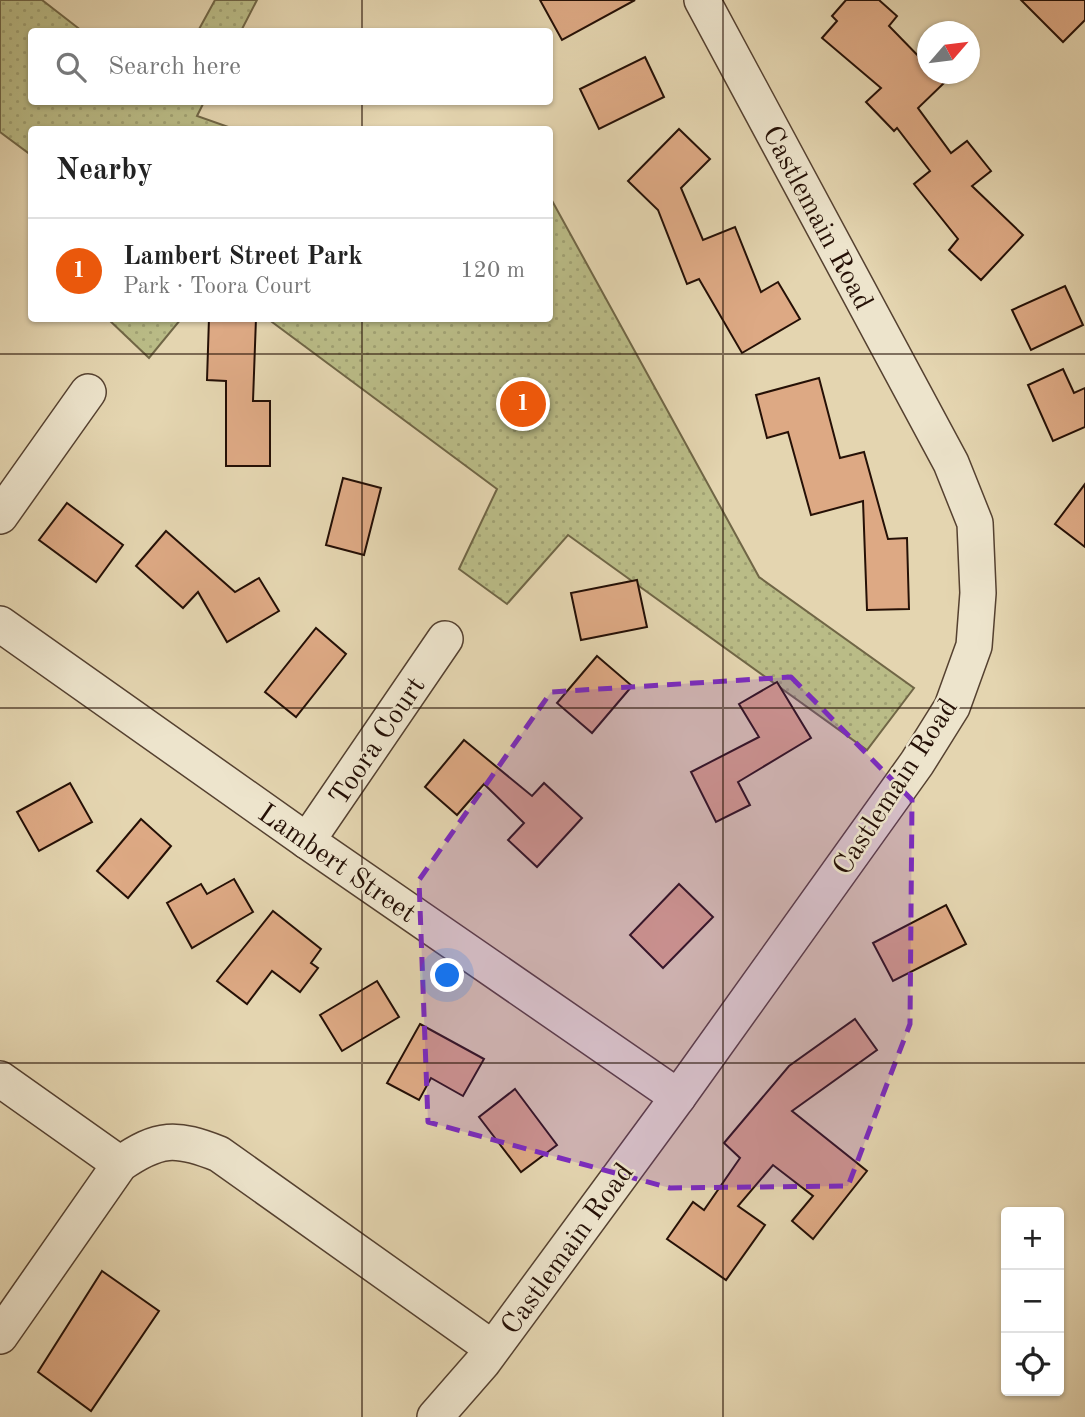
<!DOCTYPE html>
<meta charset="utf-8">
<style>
body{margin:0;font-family:"Old Standard TT",serif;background:#f6f6f6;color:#222}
.controls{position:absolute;right:21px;bottom:21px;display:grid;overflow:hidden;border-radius:7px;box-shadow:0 2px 5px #0004}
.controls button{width:63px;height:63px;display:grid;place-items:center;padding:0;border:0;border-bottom:2px solid #e0e0e0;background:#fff;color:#222;font:35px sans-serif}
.compass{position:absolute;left:917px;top:21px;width:63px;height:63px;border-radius:50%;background:#fff;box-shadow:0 2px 5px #0004;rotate:62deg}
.you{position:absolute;left:448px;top:976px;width:24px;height:24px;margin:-18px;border:5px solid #fff;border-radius:50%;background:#1a73e8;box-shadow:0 0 0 10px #1a73e833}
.badge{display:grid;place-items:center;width:46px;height:46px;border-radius:50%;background:#ea580c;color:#fff;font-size:23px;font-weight:700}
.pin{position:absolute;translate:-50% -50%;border:4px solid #fff;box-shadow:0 2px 7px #0006}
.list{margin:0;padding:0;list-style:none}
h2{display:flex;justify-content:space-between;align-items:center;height:91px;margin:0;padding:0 28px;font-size:30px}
h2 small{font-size:23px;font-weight:400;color:#767676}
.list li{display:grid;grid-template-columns:46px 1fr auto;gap:21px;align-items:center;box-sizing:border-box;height:105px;padding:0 28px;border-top:2px solid #e0e0e0}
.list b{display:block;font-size:26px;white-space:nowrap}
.list p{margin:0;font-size:23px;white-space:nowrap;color:#767676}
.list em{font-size:23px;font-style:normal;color:#767676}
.icon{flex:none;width:38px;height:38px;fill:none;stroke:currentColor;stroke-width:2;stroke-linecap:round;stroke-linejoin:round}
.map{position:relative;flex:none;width:1085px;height:1417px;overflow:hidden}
.search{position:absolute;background:#fff;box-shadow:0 2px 5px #0004;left:28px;top:28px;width:525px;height:77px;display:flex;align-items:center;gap:18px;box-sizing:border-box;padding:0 24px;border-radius:7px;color:#767676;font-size:26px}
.panel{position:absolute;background:#fff;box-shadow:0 2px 5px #0004;left:28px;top:126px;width:525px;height:196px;border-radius:7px}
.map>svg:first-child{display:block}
</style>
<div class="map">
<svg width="1085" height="1417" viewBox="0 0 1085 1417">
<defs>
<pattern id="park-dots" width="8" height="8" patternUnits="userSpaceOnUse" patternTransform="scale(1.75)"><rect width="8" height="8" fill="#babc87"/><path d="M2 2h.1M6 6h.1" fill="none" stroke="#a0a173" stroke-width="1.8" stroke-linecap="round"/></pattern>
</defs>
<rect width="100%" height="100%" fill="#e4d5b0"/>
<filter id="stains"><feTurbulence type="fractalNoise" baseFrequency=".00286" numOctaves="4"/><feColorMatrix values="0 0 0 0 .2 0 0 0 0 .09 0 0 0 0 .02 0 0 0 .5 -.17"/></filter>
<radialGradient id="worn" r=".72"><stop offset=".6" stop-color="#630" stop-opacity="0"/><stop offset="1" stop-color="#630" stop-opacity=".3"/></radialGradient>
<!-- park -->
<g fill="url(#park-dots)" stroke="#706646" stroke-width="2">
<path d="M 0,0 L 42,0 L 82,31 L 32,32 L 32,102 L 204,102 L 197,116 L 234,129 L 32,130 L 31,155 L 0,132 Z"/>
<path d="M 215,0 L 257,0 L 241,31 L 198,31 Z"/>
<path d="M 550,197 L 759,577 L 914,688 L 867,750 L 568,535 L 507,604 L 459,569 L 497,489 L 268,319 L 550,318 Z"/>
<path d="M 108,319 L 181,319 L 149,358 Z"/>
</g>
<!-- building -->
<g fill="#dda984" stroke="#251006" stroke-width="2">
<path d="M 540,0 L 635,0 L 562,40 Z"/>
<path d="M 846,0 L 879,0 L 897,16 L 889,26 L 928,66 L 928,74 L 935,74 L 944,83 L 918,108 L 951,153 L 967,141 L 991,171 L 972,186 L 1023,235 L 981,280 L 949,250 L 958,239 L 914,184 L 930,171 L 897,128 L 894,131 L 866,102 L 881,88 L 822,38 L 837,21 L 832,16 Z"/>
<path d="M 1021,0 L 1085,0 L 1085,20 L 1063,42 Z"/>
<path d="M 645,57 L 664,97 L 599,129 L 580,89 Z"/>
<path d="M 679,129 L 710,159 L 681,188 L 703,240 L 735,227 L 761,292 L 778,282 L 800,319 L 742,353 L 699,279 L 687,284 L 658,210 L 628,181 Z"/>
<path d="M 1065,286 L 1083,325 L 1031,350 L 1012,310 Z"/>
<path d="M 209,318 L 256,318 L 253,401 L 270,401 L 270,466 L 226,466 L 226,381 L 207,380 Z"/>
<path d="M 1063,369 L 1074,393 L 1085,388 L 1085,427 L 1053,441 L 1028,385 Z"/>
<path d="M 819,378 L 840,458 L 864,452 L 888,539 L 907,538 L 909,609 L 867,610 L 863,501 L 811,515 L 788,432 L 767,438 L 756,395 Z"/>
<path d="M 343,478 L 381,488 L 364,555 L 326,545 Z"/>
<path d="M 1085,484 L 1085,547 L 1055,524 Z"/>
<path d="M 67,503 L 123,545 L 96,582 L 39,540 Z"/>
<path d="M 166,531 L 235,592 L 259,578 L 279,611 L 227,642 L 198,592 L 183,608 L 136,566 Z"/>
<path d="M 637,580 L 647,627 L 581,640 L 571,593 Z"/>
<path d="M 316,628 L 346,654 L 296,717 L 265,692 Z"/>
<path d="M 597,656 L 632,686 L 592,733 L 557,703 Z"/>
<path d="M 777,682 L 811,738 L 738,782 L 750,805 L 716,822 L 691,772 L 759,737 L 739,704 Z"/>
<path d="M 464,740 L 532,796 L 544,783 L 582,818 L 537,867 L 508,840 L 524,823 L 484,784 L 457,815 L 425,787 Z"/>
<path d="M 70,783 L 92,822 L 39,851 L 17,812 Z"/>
<path d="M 141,819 L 171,846 L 128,898 L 97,871 Z"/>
<path d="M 234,879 L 253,912 L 192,948 L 167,903 L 201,884 L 207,894 Z"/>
<path d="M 679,884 L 713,917 L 663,968 L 630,935 Z"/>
<path d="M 946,905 L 966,944 L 893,981 L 873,943 Z"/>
<path d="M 273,911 L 321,949 L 311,963 L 318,968 L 300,992 L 272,971 L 247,1004 L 217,981 Z"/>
<path d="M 377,981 L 399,1017 L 342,1051 L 320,1015 Z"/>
<path d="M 855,1019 L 877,1050 L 792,1111 L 867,1171 L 813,1239 L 792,1221 L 813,1196 L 773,1165 L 738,1206 L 765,1225 L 726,1280 L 667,1239 L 693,1202 L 704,1210 L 740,1158 L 724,1143 L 789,1066 Z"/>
<path d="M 420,1024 L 484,1059 L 463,1096 L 431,1078 L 419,1100 L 387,1083 Z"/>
<path d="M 515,1089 L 557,1145 L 521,1172 L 479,1117 Z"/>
<path d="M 102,1271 L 159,1311 L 91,1411 L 38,1372 Z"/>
</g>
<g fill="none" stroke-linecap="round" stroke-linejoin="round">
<!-- minor casing -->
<g stroke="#554130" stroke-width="38">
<g id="minor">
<path d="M 0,516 L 88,392"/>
<path d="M 0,624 L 307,841 L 678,1097"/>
<path d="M 307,841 L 445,639"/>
<path d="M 0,1079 L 120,1164"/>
<path d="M 0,1336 L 120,1164 C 159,1137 176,1137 219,1154 L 492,1348"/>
<path d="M 435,1417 L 483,1362 L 678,1097 L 917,763 L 952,707 L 974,646 L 978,593 L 975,523 L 951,463 L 702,0"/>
</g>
</g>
<!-- minor -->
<use href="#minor" stroke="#ede4cc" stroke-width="35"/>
</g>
<!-- marked area -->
<path fill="#7b2cbf" fill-opacity="0.2" stroke="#7b2cbf" stroke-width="5" stroke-dasharray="14 9" stroke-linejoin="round" d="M 791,677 L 912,800 L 910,1024 L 848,1186 L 670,1188 L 428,1122 L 419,880 L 551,692 Z"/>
<!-- grid -->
<path fill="none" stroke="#251006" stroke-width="2" stroke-opacity="0.55" d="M 362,0 L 362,32M 723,0 L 723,1417M 362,102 L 362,130M 362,318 L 362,1417M 0,354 L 1085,354M 0,708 L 1085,708M 0,1063 L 1085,1063"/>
<g text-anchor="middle" stroke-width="5" stroke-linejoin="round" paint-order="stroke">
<!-- street labels -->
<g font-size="28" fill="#251006" stroke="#ede4cc">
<text transform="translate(819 217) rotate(62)" y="10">Castlemain Road</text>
<text transform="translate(376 740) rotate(-56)" y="10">Toora Court</text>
<text transform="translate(894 786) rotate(-57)" y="10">Castlemain Road</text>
<text transform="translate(338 862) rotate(35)" y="10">Lambert Street</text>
<text transform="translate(566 1248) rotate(-54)" y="10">Castlemain Road</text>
</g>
</g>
<rect width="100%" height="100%" filter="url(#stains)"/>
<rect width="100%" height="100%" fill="url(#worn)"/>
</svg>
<div class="controls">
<button>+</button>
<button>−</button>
<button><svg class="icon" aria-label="locate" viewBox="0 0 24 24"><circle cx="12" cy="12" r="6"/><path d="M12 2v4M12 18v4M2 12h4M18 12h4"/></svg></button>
</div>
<svg class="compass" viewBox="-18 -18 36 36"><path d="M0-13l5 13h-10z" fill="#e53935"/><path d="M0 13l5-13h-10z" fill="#767676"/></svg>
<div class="you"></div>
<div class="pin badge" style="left:523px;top:404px">1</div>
<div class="search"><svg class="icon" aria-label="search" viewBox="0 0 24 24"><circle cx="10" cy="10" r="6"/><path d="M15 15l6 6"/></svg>Search here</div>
<section class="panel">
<h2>Nearby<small></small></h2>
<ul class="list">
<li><span class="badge">1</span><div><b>Lambert Street Park</b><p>Park · Toora Court</p></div><em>120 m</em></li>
</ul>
</section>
</div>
